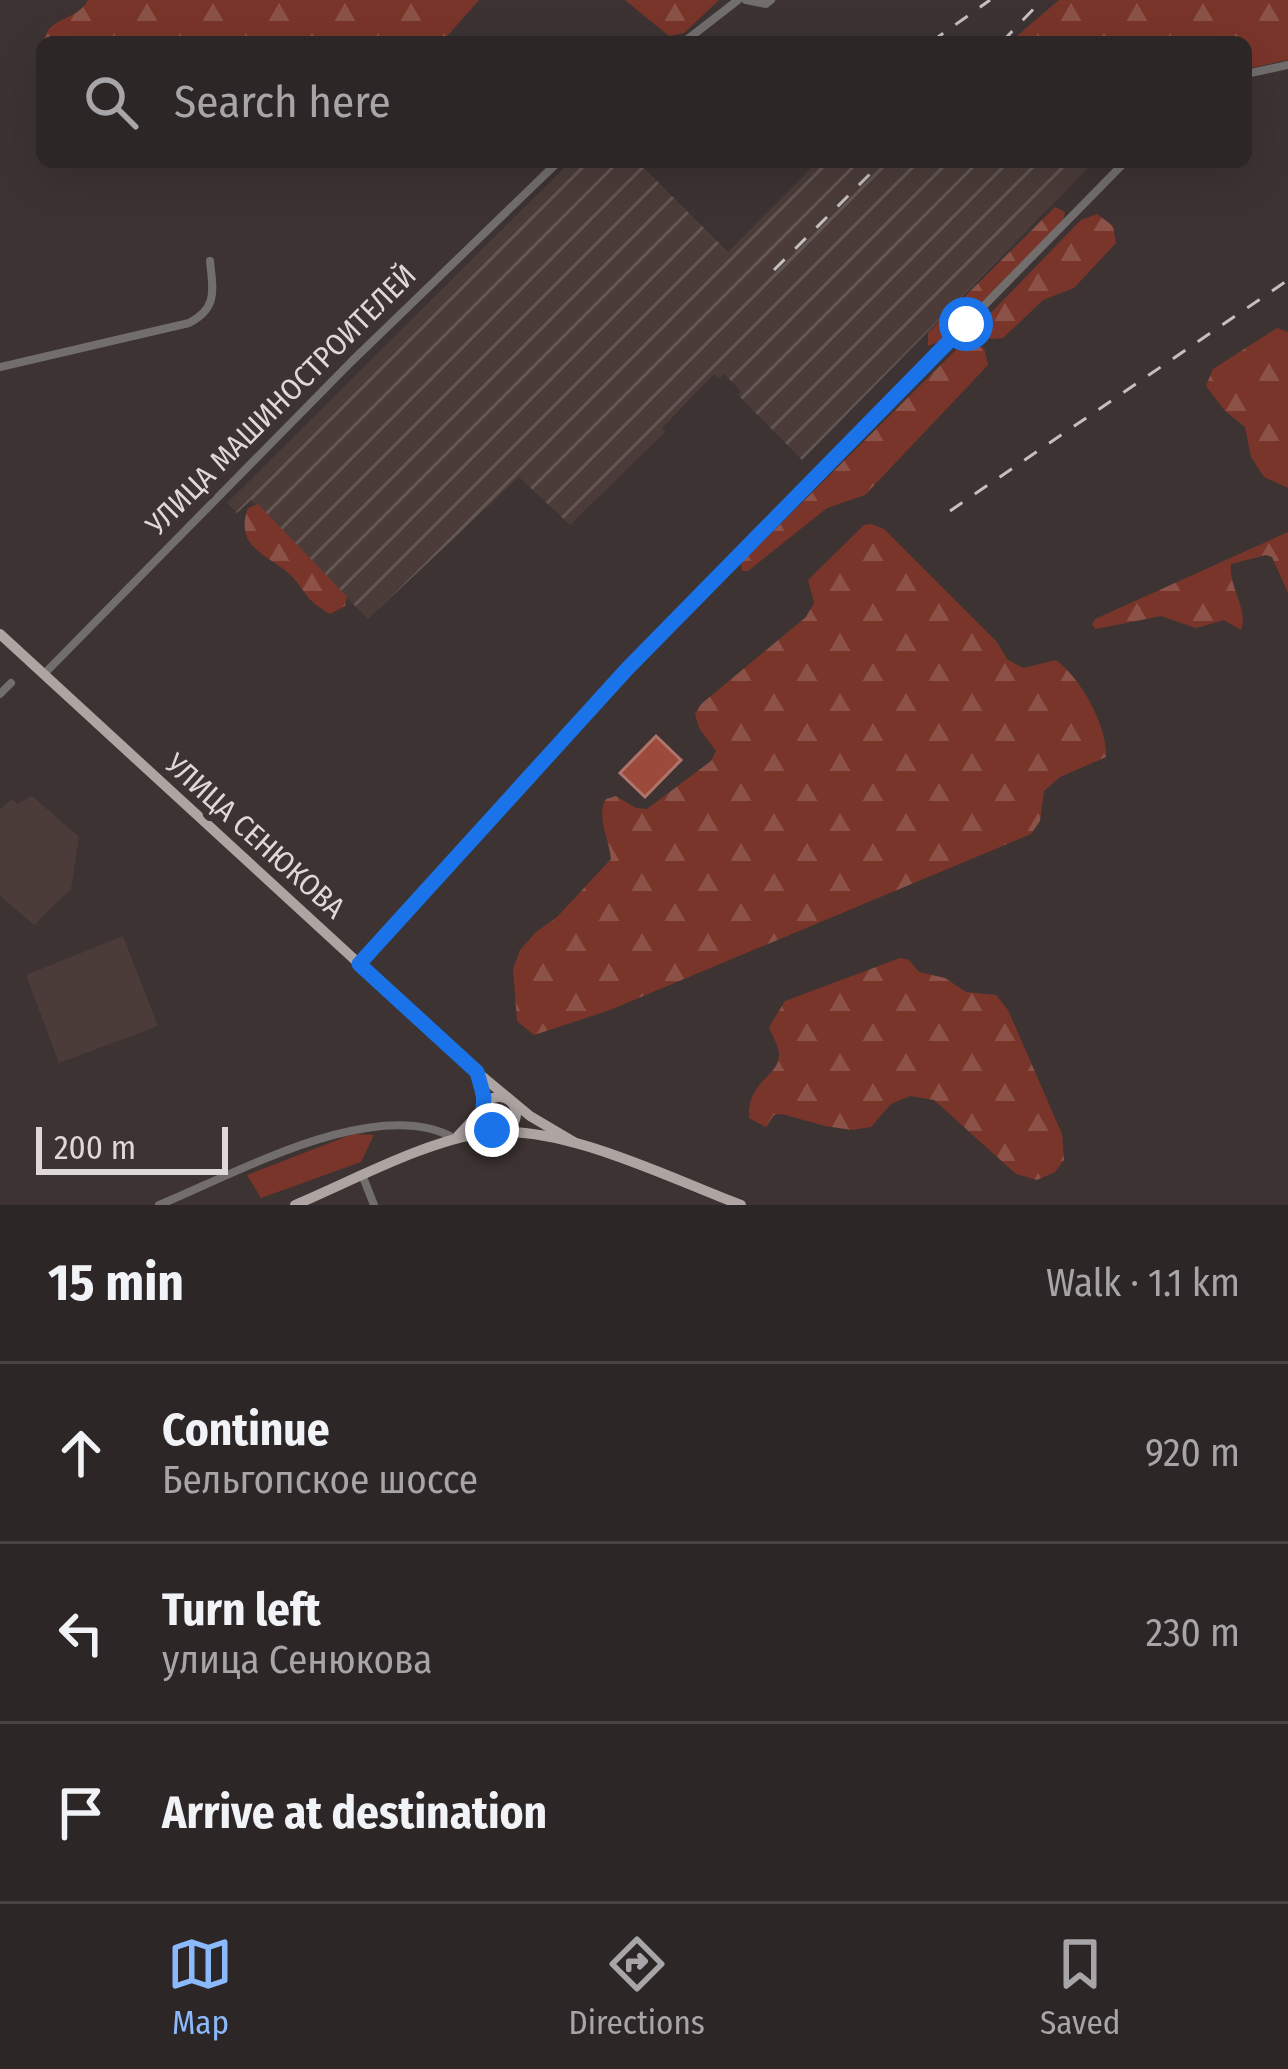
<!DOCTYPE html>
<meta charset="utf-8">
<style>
body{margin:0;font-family:"Fira Sans Condensed",sans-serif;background:#352e2e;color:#f1f3f6}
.scale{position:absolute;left:36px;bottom:30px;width:192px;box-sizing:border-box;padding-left:12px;border:6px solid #ded9d7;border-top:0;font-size:33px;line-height:42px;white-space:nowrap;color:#ded9d7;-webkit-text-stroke:9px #3c3332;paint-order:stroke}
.stop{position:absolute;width:36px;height:36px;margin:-27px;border:9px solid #1a73e8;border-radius:50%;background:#fff}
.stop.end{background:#1a73e8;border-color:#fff;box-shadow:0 3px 12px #0008}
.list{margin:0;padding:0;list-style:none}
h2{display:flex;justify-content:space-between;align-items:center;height:156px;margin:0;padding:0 48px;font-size:51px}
h2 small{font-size:39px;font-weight:400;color:#a7a5a7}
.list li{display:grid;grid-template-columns:78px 1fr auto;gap:36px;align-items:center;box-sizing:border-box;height:180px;padding:0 48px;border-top:3px solid #484343}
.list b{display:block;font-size:45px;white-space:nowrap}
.list p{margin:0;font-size:39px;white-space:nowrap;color:#a7a5a7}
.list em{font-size:39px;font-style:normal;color:#a7a5a7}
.icon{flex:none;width:66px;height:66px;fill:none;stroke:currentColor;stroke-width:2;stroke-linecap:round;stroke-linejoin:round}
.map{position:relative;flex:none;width:1288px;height:1205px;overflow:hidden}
.search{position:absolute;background:#2d2626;box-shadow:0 12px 48px #0002;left:36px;right:36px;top:36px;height:132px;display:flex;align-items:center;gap:30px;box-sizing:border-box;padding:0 42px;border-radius:18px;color:#a7a5a7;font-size:45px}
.sheet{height:696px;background:#2d2626}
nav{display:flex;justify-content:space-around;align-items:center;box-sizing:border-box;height:168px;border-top:3px solid #484343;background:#2d2626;font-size:33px;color:#a7a5a7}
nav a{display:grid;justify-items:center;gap:6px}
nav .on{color:#8abafc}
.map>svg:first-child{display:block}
</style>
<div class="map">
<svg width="1288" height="1205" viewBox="0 0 1288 1205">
<defs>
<pattern id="industrial-furrows" width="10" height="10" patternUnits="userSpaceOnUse" patternTransform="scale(3)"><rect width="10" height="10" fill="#4b3c39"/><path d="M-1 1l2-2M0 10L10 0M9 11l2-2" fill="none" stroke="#645855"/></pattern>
<pattern id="forest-firs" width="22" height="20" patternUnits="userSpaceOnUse" patternTransform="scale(3)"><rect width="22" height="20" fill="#7a352a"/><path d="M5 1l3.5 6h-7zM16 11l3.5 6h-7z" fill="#8c5248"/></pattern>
</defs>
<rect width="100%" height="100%" fill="#3c3332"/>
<!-- built -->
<g fill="#4b3c39">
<path d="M 32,796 L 79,837 L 71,889 L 34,925 L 0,896 L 0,809 L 12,799 L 17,804 Z"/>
<path d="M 123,936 L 158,1026 L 59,1063 L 26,975 Z"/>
</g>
<!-- industrial -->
<path fill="url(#industrial-furrows)" d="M 570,162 L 638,162 L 728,252 L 817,162 L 1094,162 L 802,460 L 738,395 L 741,391 L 724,374 L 719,378 L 714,374 L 662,428 L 665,432 L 570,525 L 519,477 L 368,619 L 251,500 L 237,513 L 227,503 Z"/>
<!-- grass -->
<path fill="#7a352a" d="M 353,1134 L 374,1135 L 361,1162 L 261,1198 L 247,1175 Z"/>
<!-- forest -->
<g fill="url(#forest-firs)">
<path d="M 88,0 L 479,0 L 442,42 L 44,42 C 47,16 77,22 88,0 Z"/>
<path d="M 625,0 L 719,0 L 684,33 L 669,36 Z"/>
<path d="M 1059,0 L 1288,0 L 1288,60 L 1246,69 L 1246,42 L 1010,42 Z"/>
<path d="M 1055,207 L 1065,212 L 1063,221 L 944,340 L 928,346 L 928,333 Z"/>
<path d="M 1097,214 L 1113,226 L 1116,243 L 1074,288 L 1043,300 L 1003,338 L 991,339 L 982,333 L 983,321 L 1081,220 Z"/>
<path d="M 1277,328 L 1288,332 L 1288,488 L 1264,477 L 1251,457 L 1245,427 L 1225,411 L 1206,386 L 1213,369 Z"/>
<path d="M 964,342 L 984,348 L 988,365 L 865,495 L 827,508 L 748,571 L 742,571 L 741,563 Z"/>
<path d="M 258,504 L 347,597 L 345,606 L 330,614 C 309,601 310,600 296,581 C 277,556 232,552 248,508 Z"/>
<path d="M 871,524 L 884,529 L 997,642 L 1007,659 L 1023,668 L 1056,660 C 1080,677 1108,727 1106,757 L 1060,777 L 1044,791 L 1040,821 L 1031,834 L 610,1010 L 534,1035 L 517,1021 L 513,969 L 520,950 L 536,932 L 557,917 L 611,859 C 609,839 596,816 606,799 L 616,796 L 636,808 L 647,809 L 711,761 L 716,751 L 699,728 L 695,714 L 700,705 L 806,617 L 814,603 L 808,580 L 864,525 Z"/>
<path d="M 1288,532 L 1288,593 L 1272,557 L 1266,555 L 1231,564 C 1228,586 1249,610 1241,630 L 1224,620 L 1196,628 L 1161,616 L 1096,629 L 1092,625 L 1095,619 Z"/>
<path d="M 900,958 L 909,960 L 919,972 L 945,978 L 966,992 L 996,995 L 1008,1010 L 1062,1134 L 1064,1160 L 1055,1172 L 1037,1180 L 1016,1174 L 934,1100 L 910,1096 L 891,1104 L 871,1127 L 852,1130 L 825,1126 L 782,1114 L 774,1115 L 766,1127 L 749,1118 C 747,1081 778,1077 779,1056 C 780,1047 772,1036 769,1027 L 785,1001 Z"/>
</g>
<!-- water -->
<path fill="#9b4a3b" stroke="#af756a" stroke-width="3" d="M 656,736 L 681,760 L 645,797 L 620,773 Z"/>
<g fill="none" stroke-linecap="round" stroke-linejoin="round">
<!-- minor -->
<g stroke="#726e6d" stroke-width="8">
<path d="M 746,0 L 766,4 L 771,0"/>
<path d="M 684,42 L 738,0"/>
<path d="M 1246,74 L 1288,65"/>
<path d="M 0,367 L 189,323 C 218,308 213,290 210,261"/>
<path d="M 44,674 L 352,361 L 558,162"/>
<path d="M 0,694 L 11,683"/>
<path d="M 359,963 L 627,669 L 1125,162"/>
<path d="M 363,1177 L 374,1205"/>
<path d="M 159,1205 C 235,1174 377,1094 454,1138"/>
</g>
<!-- major -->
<g stroke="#aea5a3" stroke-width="10">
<path d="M 0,634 L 477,1072 L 530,1116 L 574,1142"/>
<circle cx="499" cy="1114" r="17"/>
<path d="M 458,1136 L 483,1109 L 478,1076"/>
<path d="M 295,1205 C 350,1182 427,1140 485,1133 C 561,1123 669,1178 741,1205"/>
</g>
<!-- rail -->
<g stroke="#c5bfbd" stroke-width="3" stroke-dasharray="15 15" stroke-linecap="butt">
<path d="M 931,42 L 990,0"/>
<path d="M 1002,42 L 1042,0"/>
<path d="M 774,270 L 882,162"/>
<path d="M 950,511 L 1288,280"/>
</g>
</g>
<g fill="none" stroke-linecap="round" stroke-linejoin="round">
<!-- route -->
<path stroke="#1a73e8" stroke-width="15" d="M 492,1130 L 482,1117 L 484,1097 L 477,1072 L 359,964 L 627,669 L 966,324"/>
</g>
<g text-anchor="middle" stroke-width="12" stroke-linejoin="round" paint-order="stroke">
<!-- street labels -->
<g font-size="30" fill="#ded9d7" stroke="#3c3332">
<text transform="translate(281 400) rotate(-45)" y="10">УЛИЦА МАШИНОСТРОИТЕЛЕЙ</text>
<text transform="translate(255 836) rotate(42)" y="10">УЛИЦА СЕНЮКОВА</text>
</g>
</g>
</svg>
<div class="scale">200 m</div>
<div class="stop" style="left:966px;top:324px"></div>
<div class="stop end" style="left:492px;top:1130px"></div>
<div class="search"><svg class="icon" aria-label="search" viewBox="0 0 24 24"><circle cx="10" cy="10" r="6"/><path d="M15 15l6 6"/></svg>Search here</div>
</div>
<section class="sheet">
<h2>15 min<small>Walk · 1.1 km</small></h2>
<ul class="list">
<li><svg class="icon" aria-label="ahead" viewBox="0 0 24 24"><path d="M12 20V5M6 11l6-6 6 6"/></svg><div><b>Continue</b><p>Бельгопское шоссе</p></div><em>920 m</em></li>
<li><svg class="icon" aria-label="left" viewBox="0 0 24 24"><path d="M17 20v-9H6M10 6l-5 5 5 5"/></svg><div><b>Turn left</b><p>улица Сенюкова</p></div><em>230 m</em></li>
<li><svg class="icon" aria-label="arrive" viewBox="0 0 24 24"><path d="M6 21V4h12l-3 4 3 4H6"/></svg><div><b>Arrive at destination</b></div></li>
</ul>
</section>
<nav>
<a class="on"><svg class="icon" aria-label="map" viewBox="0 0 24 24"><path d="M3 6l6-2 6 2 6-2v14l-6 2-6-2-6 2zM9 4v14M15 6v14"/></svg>Map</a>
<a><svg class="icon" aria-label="directions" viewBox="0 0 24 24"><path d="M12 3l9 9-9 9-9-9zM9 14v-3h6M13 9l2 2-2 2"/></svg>Directions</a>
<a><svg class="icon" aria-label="saved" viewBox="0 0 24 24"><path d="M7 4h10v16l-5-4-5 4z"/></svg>Saved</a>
</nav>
